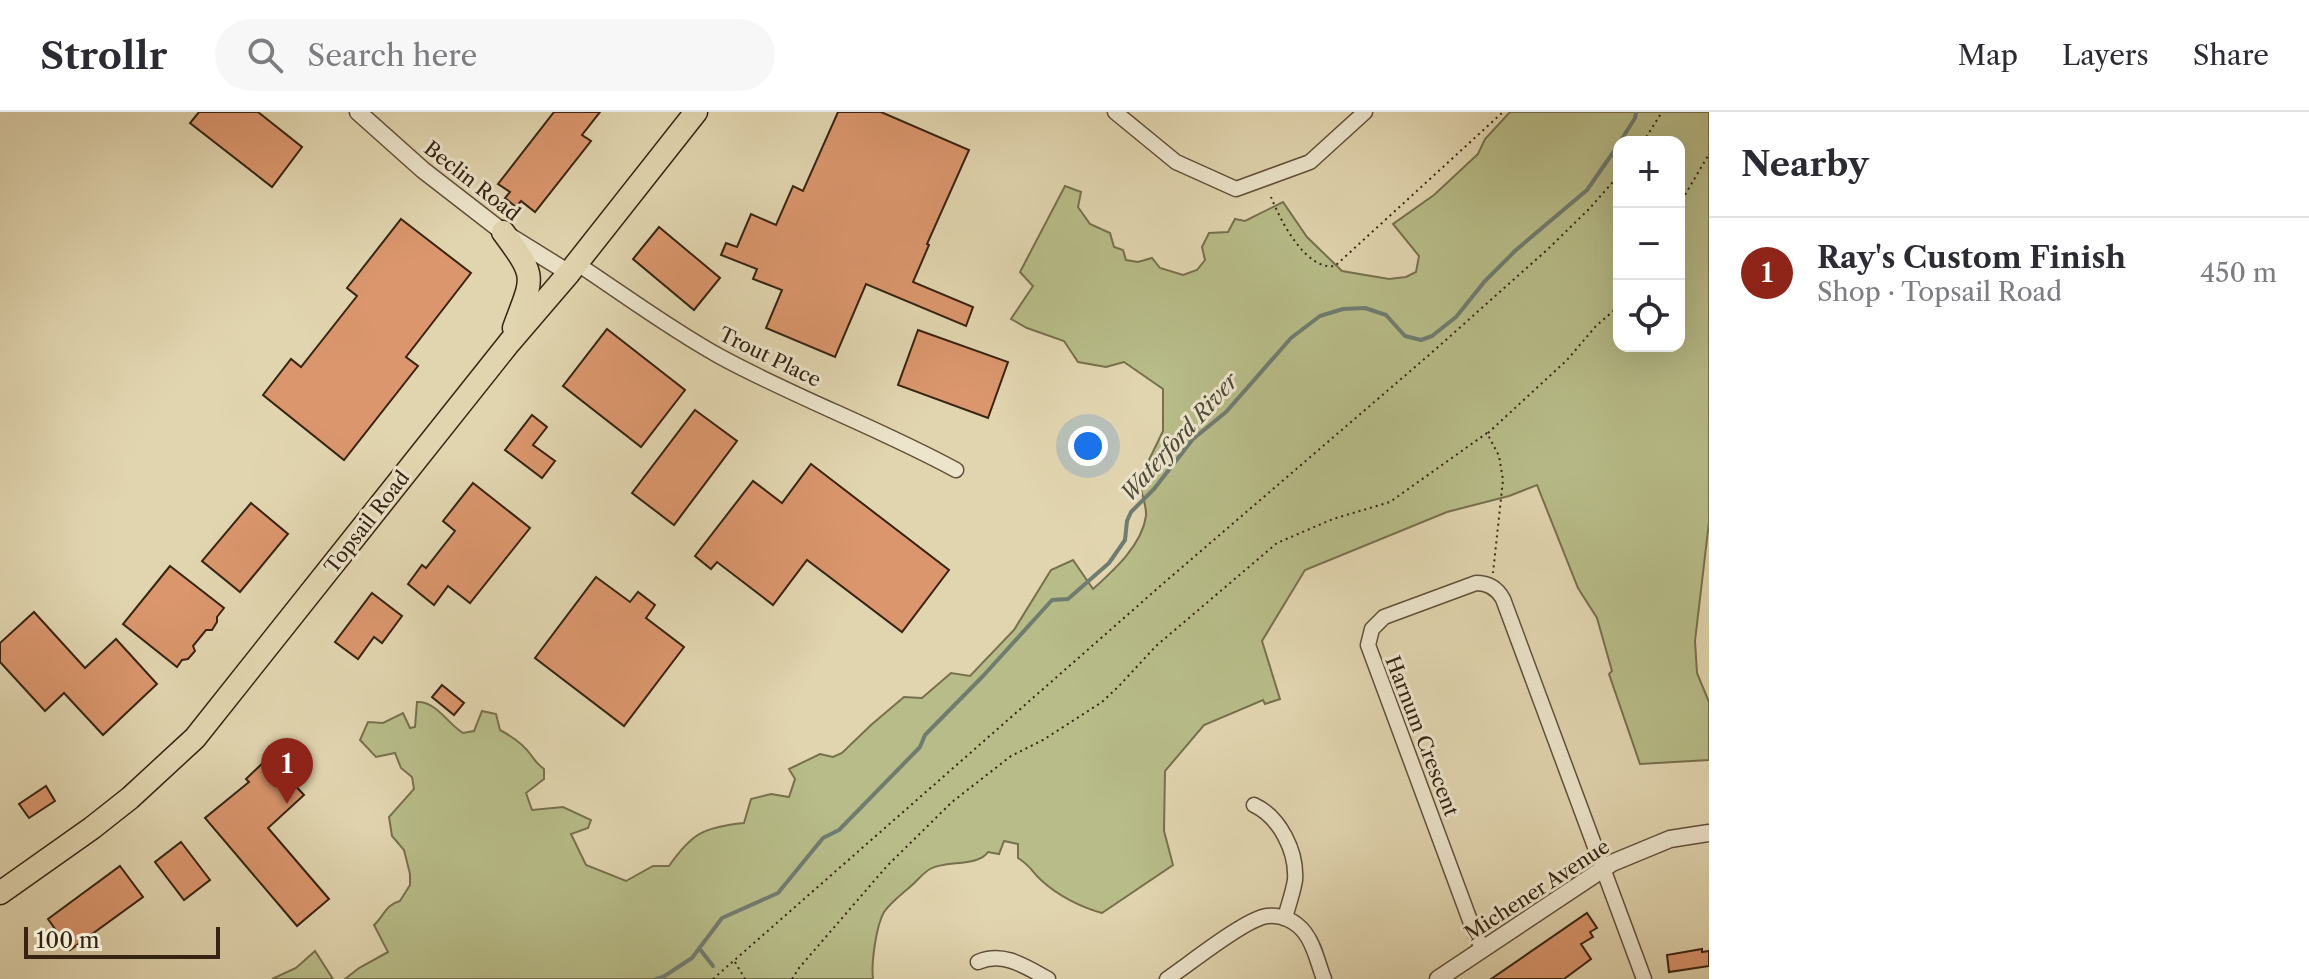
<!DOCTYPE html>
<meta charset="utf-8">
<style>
body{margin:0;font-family:"Libre Caslon Text",serif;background:#f7f7f7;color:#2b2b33}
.controls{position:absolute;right:24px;top:24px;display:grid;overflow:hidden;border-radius:16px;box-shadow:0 8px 32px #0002}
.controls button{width:72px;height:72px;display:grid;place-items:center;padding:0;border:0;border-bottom:2px solid #e1e1e2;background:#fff;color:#2b2b33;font:40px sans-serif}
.scale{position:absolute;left:24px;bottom:20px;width:196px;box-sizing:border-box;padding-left:8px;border:4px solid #372312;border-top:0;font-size:22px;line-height:28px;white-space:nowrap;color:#372312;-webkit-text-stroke:6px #ece4cb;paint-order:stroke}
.you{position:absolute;left:1088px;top:334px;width:28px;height:28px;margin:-20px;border:6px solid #fff;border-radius:50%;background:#1a73e8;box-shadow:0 0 0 12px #1a73e833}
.badge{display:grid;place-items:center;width:52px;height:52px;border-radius:50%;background:#8f2418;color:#fff;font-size:26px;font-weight:700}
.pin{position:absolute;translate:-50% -66px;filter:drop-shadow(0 2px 4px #0008)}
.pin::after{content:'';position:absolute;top:42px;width:28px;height:24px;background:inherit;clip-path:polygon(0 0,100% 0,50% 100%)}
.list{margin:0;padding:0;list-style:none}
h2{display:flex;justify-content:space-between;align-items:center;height:104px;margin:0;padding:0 32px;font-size:34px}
h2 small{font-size:26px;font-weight:400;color:#7c7c81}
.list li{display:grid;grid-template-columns:52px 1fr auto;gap:24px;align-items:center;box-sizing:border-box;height:112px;padding:0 32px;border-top:2px solid #e1e1e2}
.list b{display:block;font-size:30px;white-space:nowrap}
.list p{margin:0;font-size:26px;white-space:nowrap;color:#7c7c81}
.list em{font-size:26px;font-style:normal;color:#7c7c81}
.icon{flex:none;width:44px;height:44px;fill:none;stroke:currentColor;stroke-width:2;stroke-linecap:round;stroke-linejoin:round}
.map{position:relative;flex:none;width:1709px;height:867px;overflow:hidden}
header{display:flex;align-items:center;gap:48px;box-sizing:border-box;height:112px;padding:0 40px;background:#fff;border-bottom:2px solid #e1e1e2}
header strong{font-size:38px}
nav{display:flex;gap:44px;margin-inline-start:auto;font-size:28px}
.search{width:560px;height:72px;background:#f7f7f7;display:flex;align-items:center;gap:20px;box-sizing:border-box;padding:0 28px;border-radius:44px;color:#7c7c81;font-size:30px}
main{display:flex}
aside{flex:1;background:#fff}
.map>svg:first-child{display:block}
</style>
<header>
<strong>Strollr</strong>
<div class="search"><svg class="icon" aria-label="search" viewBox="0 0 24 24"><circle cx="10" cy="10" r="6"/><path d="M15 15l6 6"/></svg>Search here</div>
<nav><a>Map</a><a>Layers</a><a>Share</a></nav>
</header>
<main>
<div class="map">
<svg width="1709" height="867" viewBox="0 0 1709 867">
<rect width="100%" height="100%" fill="#e1d5af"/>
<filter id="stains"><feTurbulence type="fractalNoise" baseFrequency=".0025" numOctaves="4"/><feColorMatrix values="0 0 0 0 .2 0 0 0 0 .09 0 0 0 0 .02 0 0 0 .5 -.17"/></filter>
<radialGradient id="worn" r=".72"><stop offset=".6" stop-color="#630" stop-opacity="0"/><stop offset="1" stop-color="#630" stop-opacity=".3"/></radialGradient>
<!-- green -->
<g fill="#b7bc88" stroke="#77704d" stroke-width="2" fill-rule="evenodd">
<path d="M 1510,0 L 1709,0 L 1709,410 L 1695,529 L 1697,561 L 1709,590 L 1709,648 L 1640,652 L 1609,562 L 1612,559 L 1597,506 L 1578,476 L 1537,373 L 1509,384 L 1447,400 L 1305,458 L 1262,529 L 1280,587 L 1265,592 L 1263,588 L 1204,613 L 1165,659 L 1164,719 L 1173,753 L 1102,801 C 1080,795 1057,783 1041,768 C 1031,759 1031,754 1018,746 L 1018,732 L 1004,729 L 999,742 L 988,740 C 978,755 946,748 930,757 C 923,761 917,769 911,774 C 902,782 891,790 884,800 C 876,814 871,852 873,867 L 345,867 L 359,856 L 388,840 L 374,813 C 385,803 385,793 400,789 L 410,773 L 410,762 L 404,738 L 392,724 L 389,705 L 414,677 L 412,665 L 401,656 L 395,641 L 376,645 L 360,628 L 368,610 L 383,611 L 403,601 L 410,616 L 415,615 L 417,590 C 436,589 448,612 463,621 L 474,619 L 482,599 L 496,602 L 500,618 C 511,624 524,633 531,643 C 536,650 537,652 544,657 L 544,667 L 526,681 L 532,698 L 563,695 L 591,708 L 588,716 L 571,722 L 586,753 L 626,769 L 653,754 L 669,754 C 692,721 704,715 744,711 L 751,687 L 771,682 L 789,685 L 795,667 L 789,657 L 820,642 L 833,645 L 842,641 L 871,613 L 904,585 L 922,586 L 951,561 L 970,564 L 1014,518 L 1051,458 L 1073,448 L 1093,477 C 1114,458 1142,433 1146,404 C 1147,393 1140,376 1137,365 L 1148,350 L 1163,319 L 1163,277 L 1124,250 L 1106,255 L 1078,250 L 1064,229 L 1027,216 L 1011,207 L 1033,174 L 1020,160 L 1065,74 L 1081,80 L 1078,95 L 1090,112 L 1110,121 L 1114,135 L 1123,138 L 1126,148 L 1138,150 L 1152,146 L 1160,156 L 1183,163 L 1197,158 L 1205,148 L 1202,135 L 1209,121 L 1228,120 L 1235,107 L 1245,109 L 1283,90 L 1307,125 L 1342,159 L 1389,167 L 1406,165 L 1416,160 L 1419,144 L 1393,112 L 1434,83 L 1478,42 L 1485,27 ZM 1679,30 L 1679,234 L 1619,234 L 1619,30 Z"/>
<path d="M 315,839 L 333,867 L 272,867 L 296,856 Z"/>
</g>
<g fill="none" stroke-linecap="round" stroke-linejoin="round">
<!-- stream -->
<g stroke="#6f7c70" stroke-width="4">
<path d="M 1620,30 L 1635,6 L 1636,0"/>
<path d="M 699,836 L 713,854"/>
<path d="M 656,867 L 663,865 L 692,846 L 722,806 L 778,781 L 823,726 L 839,718 L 920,635 L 925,623 L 984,563 L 1052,488 L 1068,487 L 1109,451 L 1125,428 L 1127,409 L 1131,400 L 1154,377 L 1193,327 L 1226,300 L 1291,226 L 1320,204 L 1343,197 L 1365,196 L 1386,203 L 1405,224 L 1421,228 L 1432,224 L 1456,205 L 1485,169 L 1516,138 L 1587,78 L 1619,32"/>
</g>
</g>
<!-- building -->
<g fill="#db966d" stroke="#372312" stroke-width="2">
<path d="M 199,0 L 258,0 L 302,35 L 272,75 L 190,11 Z"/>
<path d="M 554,0 L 600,0 L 582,23 L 591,29 L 535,100 L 521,89 L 516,95 L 505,86 L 510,80 L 498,72 Z"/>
<path d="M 838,0 L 881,0 L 969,38 L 927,132 L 929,133 L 913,170 L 973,195 L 966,214 L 866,172 L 835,245 L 766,216 L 782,178 L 753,167 L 757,157 L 721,143 L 726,131 L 737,135 L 751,102 L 776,113 L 793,74 L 803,79 Z"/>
<path d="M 401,107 L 471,161 L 406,245 L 418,254 L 344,348 L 263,283 L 291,247 L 301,255 L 357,184 L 347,176 Z"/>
<path d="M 659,115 L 720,166 L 694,198 L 633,147 Z"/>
<path d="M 607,217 L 685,278 L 641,335 L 563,274 Z"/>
<path d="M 918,218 L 1008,250 L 988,306 L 898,273 Z"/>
<path d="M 695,298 L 737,329 L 674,413 L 632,381 Z"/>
<path d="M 532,303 L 547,315 L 533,333 L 555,349 L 542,366 L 505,338 Z"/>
<path d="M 811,352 L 949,458 L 902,520 L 807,448 L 773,493 L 717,450 L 711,457 L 695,444 L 753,369 L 782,391 Z"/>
<path d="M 473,371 L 530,416 L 470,491 L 448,474 L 434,493 L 408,472 L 422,453 L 426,456 L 455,419 L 443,409 Z"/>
<path d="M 251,391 L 288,422 L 240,480 L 202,449 Z"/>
<path d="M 170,454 L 224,496 L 217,505 L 217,510 L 212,518 L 206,518 L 193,534 L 195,539 L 188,547 L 182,548 L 177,555 L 123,512 Z"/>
<path d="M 596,465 L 630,490 L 638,480 L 655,493 L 646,506 L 684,535 L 624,614 L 535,546 Z"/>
<path d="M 372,481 L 402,504 L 382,531 L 374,525 L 358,547 L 335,530 Z"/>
<path d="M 34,500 L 85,556 L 116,527 L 157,572 L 103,623 L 64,581 L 45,599 L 0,550 L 0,531 Z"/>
<path d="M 442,573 L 464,591 L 454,603 L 432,585 Z"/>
<path d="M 269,645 L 304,683 L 268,716 L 329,787 L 297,814 L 205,706 L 249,670 L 246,667 Z"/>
<path d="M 46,674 L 55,689 L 29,706 L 19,692 Z"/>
<path d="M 181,730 L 210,768 L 184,788 L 155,750 Z"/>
<path d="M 120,754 L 143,785 L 70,838 L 48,807 Z"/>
<path d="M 1587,801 L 1597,816 L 1590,820 L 1593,825 L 1581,832 L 1591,847 L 1564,867 L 1491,867 Z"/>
<path d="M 1702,837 L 1702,840 L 1709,839 L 1709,854 L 1669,860 L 1667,843 Z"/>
</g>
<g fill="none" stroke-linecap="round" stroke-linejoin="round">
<!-- minor casing -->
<g stroke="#625039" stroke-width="17">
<g id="minor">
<path d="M 1115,0 L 1176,50 L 1236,77 L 1310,50 L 1365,0"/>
<path d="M 576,151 C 623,182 670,217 719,244 C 796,286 879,316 956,358"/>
<path d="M 1254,693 C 1280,705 1297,740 1295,768 C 1293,781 1288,794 1285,806"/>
<path d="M 1483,837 L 1475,822 L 1368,533 L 1372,517 L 1384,505 L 1476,471 C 1488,471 1497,476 1503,487 L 1644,867"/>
<path d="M 978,850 C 1004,839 1026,855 1048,867"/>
<path d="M 1167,867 C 1188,853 1245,807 1267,804 C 1281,802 1296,809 1305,821 C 1315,834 1318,852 1324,867"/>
</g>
</g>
<!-- tertiary casing -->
<g stroke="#625039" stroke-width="19">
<g id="tertiary">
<path d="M 358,0 L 423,58 L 503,120 L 569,161"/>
<path d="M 1438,867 L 1612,751 L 1670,727 L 1709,721"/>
</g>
</g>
<!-- primary casing -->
<g stroke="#372312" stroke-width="25">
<g id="primary">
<path d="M 503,120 C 538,167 533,164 514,216"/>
<path d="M 0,781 L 92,716 L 130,686 L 195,626 L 509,231 L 569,161 L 696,0"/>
</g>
</g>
<!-- path -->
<g stroke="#372312" stroke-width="2" stroke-dasharray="2 4" stroke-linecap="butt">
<path d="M 1643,30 L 1662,0"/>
<path d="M 1271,85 C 1280,108 1306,159 1335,154 L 1503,0"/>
<path d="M 1679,93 L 1709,42"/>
<path d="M 1488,321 L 1567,248 L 1596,214 L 1619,194"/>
<path d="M 735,850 L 745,867"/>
<path d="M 713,867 L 1166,469 L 1429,243 L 1548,137 L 1589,97 L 1619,63"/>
<path d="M 792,867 L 799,856 L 887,754 L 952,690 L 1011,644 L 1043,628 L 1102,590 L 1119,574 L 1156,534 L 1277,431 L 1333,407 L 1390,390 L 1487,321 L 1499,344 L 1503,368 L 1493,461"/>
</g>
<!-- minor -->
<use href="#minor" stroke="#ece4cb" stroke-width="14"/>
<!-- tertiary -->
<use href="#tertiary" stroke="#ece4cb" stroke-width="16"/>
<!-- primary -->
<use href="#primary" stroke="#e1d5af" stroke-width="22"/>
</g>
<g text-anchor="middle" stroke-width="6" stroke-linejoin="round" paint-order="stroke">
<!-- street labels -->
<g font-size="20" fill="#372312" stroke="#ece4cb">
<text transform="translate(472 69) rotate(38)" y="7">Beclin Road</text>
<text transform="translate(770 245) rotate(26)" y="7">Trout Place</text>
<text transform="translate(367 410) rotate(-52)" y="7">Topsail Road</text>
<text transform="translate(1422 624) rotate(69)" y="7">Harnum Crescent</text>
<text transform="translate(1537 778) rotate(-33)" y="7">Michener Avenue</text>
</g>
<!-- water labels -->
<g font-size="22" font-style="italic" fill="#4e4839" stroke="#ece4cb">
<text transform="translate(1179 325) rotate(-48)" y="8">Waterford River</text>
</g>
</g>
<rect width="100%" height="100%" filter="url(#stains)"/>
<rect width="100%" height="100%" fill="url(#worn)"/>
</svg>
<div class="controls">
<button>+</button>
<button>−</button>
<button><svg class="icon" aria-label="locate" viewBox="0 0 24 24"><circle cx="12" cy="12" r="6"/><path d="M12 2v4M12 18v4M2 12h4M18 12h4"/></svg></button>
</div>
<div class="scale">100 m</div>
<div class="you"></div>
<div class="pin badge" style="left:287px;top:692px">1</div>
</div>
<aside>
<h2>Nearby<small></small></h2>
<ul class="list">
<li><span class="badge">1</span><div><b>Ray's Custom Finish</b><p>Shop · Topsail Road</p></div><em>450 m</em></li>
</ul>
</aside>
</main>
